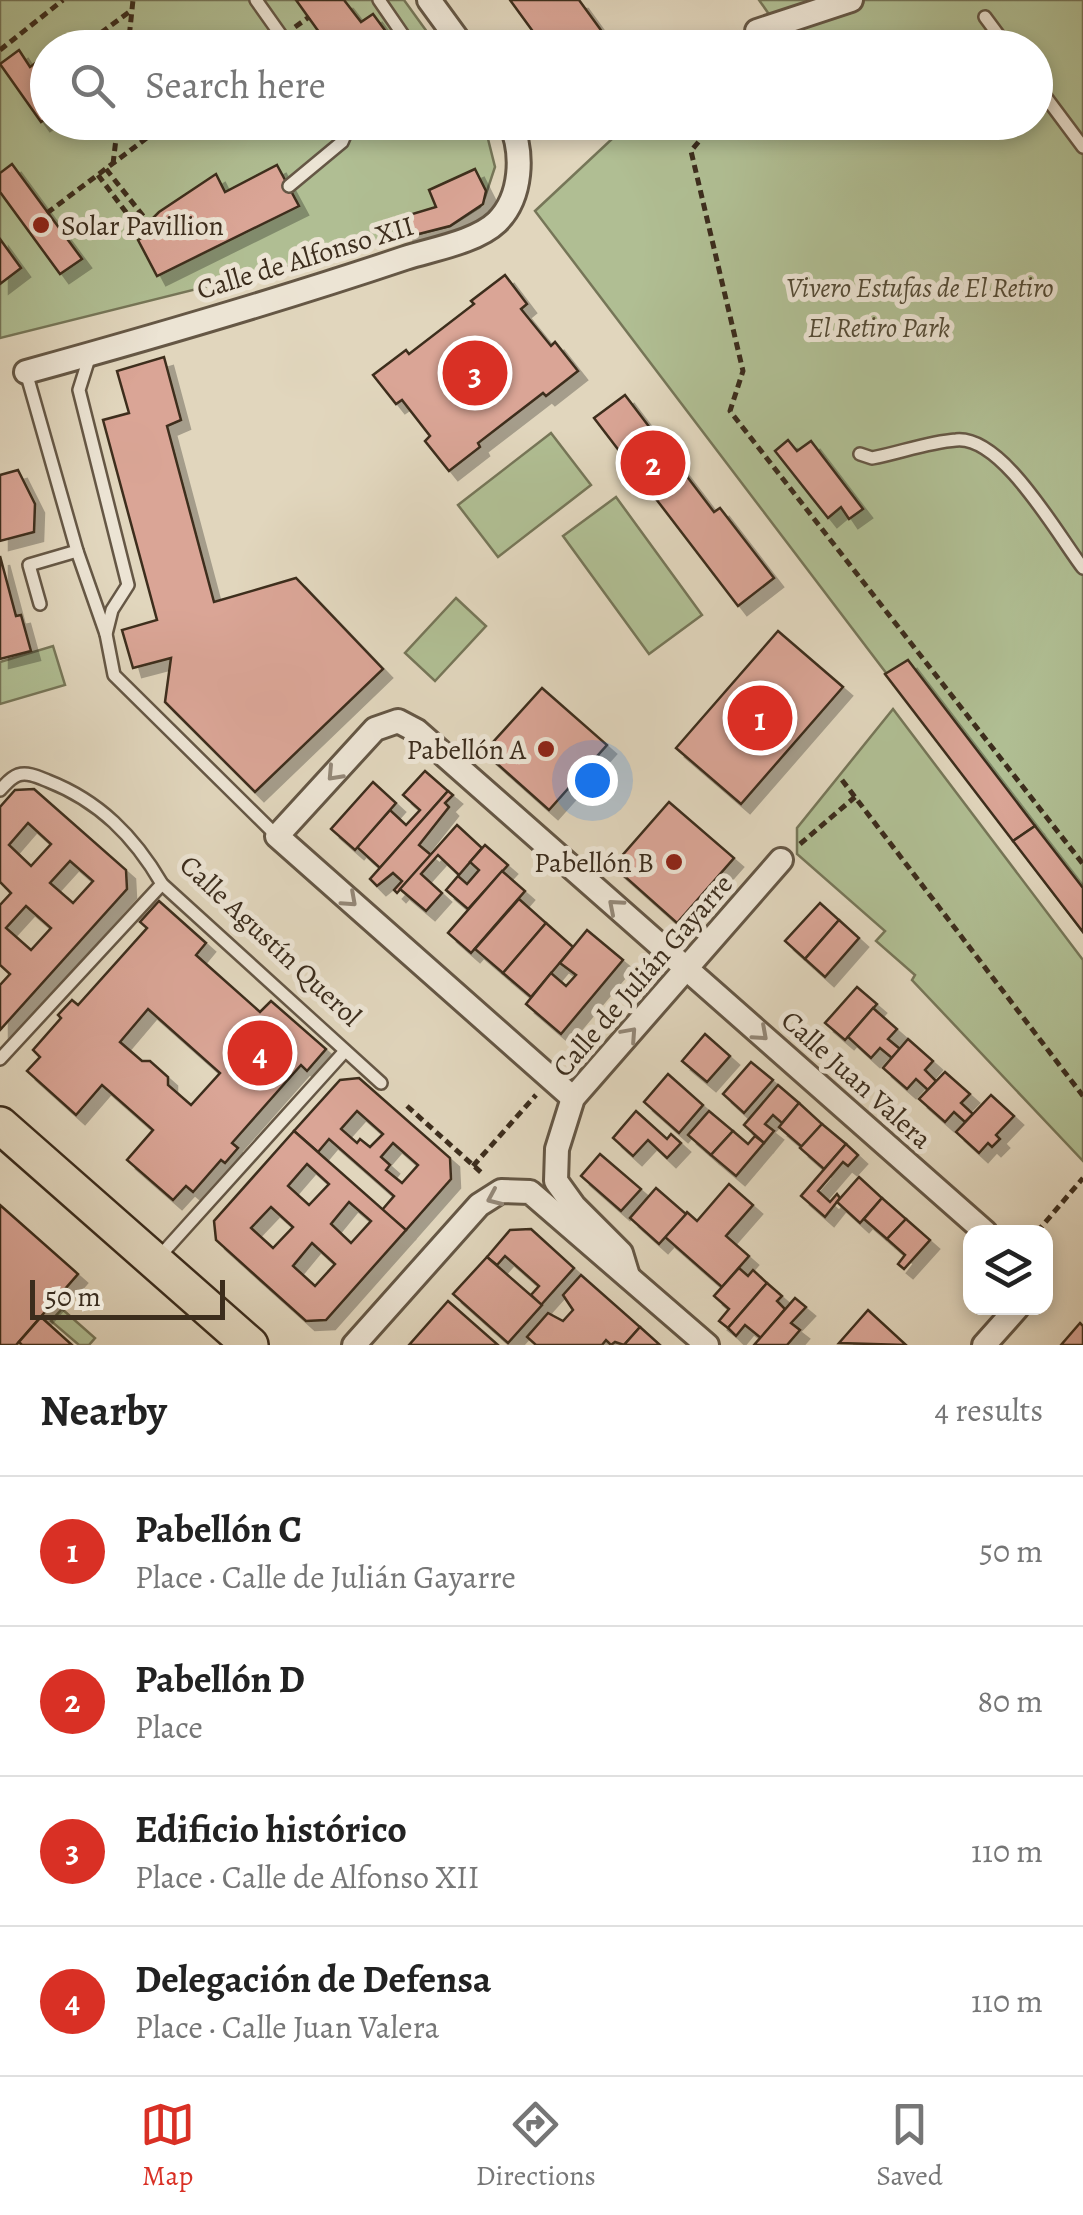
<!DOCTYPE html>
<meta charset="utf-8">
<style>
body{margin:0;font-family:Alegreya,serif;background:#f6f6f6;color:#222}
.controls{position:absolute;right:30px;bottom:30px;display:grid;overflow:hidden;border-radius:20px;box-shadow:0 5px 15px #0003}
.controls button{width:90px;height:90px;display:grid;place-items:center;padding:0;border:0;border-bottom:2px solid #e0e0e0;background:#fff;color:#222;font:50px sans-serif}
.scale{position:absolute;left:30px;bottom:25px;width:195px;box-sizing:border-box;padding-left:10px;border:5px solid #3c2d1d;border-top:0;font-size:28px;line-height:35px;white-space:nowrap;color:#3c2d1d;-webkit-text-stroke:8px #ece4d4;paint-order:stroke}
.you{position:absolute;left:592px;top:780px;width:35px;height:35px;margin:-25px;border:8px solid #fff;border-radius:50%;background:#1a73e8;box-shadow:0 0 0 15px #1a73e833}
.badge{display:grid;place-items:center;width:65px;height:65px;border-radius:50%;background:#d93025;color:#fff;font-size:32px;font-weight:700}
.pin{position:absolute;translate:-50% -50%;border:5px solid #fff;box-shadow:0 2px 10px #0006}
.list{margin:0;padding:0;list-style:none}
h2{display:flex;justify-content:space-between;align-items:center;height:130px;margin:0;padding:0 40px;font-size:42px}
h2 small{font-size:32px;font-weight:400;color:#767676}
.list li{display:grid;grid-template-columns:65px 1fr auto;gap:30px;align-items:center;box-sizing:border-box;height:150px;padding:0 40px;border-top:2px solid #e0e0e0}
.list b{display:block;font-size:38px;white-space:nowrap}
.list p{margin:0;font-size:32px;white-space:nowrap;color:#767676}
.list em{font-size:32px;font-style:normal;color:#767676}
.icon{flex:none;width:55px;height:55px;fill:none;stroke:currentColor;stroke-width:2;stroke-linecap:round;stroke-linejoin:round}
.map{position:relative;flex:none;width:1083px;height:1345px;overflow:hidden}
.search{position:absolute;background:#fff;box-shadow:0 5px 15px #0003;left:30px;right:30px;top:30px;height:110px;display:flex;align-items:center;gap:25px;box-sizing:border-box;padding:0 35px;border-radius:55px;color:#767676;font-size:38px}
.sheet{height:730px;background:#fff}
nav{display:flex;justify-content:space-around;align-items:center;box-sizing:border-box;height:140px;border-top:2px solid #e0e0e0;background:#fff;font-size:28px;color:#767676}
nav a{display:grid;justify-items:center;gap:5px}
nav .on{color:#d93025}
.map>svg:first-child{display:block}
</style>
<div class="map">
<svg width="1083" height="1345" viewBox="0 0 1083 1345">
<defs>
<filter id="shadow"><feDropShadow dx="9" dy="9" stdDeviation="0" flood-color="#0004"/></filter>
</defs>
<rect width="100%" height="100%" fill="#e1d6bd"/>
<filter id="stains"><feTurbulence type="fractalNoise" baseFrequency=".002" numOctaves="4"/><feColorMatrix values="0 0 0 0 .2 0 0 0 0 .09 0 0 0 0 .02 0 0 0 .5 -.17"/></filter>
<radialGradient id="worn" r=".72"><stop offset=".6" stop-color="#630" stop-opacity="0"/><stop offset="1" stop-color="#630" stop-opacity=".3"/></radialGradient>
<!-- green -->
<g fill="#b0be93" stroke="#767658" stroke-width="2.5">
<path d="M 0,0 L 404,0 L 438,47 L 48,48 L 48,122 L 484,123 L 495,167 L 485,197 L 480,207 L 450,226 L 0,338 Z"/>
<path d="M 759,0 L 1083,0 L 1083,932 L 535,211 L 629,123 L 1036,122 L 1036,48 L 741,47 L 771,17 Z"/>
<path d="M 551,433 L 591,485 L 498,557 L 458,505 Z"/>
<path d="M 616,497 L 702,615 L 649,654 L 563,536 Z"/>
<path d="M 456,598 L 486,626 L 435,681 L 405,653 Z"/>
<path d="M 53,646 L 65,685 L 0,704 L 0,662 Z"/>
<path d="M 893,709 L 1083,960 L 1083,1161 L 912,980 L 915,975 L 876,941 L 885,931 L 797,854 L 797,828 Z"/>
<path d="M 62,1309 L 95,1338 L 89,1345 L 79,1345 L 51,1321 Z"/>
</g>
<!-- building -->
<g fill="#daa596" stroke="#3c2d1d" stroke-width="2.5" fill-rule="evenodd" filter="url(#shadow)">
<path d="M 296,0 L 344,0 L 361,22 L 373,14 L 398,48 L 326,48 L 329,46 Z"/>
<path d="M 510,0 L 579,0 L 614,48 L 545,48 Z"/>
<path d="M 19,50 L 30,67 L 41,59 L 47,68 L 48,84 L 44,86 L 48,91 L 48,117 L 41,122 L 0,64 Z"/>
<path d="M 12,164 L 82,259 L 60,274 L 0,192 L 0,173 Z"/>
<path d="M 277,165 L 299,206 L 157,276 L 138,240 L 155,231 L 150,221 L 159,212 L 216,174 L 225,192 Z"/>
<path d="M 475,169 L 486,191 L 483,204 L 450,226 L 407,237 L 399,218 L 436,207 L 429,190 Z"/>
<path d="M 0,239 L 21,268 L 0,284 Z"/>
<path d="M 505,275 L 527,304 L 521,309 L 551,346 L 555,342 L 578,371 L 546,396 L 543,393 L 478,443 L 480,447 L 449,471 L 425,441 L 430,436 L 402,400 L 396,404 L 373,375 L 406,350 L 409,354 L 474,304 L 471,301 Z"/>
<path d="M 164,357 L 181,420 L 167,426 L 214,602 L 296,578 L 383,669 L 255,792 L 165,702 L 171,658 L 133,668 L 122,630 L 157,620 L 103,420 L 129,413 L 117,371 Z"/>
<path d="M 625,395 L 714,512 L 720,508 L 774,578 L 738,606 L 594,418 Z"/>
<path d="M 788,440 L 797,451 L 811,441 L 863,509 L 849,519 L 841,507 L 828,518 L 775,451 Z"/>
<path d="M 18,470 L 35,504 L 34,532 L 0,541 L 0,475 Z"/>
<path d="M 0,556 L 16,616 L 21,615 L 31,651 L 0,659 Z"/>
<path d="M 778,631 L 843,687 L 741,804 L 676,748 Z"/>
<path d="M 908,660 L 1035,826 L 1013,841 L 885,674 Z"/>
<path d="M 542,688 L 607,745 L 549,810 L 484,752 Z"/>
<path d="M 425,771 L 448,791 L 380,868 L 357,847 L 390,810 L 406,825 L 420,810 L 403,795 Z"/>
<path d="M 373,782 L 396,803 L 355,850 L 331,829 Z"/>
<path d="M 34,789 L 126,870 L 127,889 L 0,1030 L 0,985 L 10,974 L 0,965 L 0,905 L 11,893 L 0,882 L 0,807 L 15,790 ZM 28,823 L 51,844 L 31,866 L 9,845 ZM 70,861 L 93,881 L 73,903 L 50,883 ZM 26,906 L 51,928 L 31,950 L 6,928 Z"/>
<path d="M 448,791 L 453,795 L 445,803 L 449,807 L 419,845 L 431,855 L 397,893 L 394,890 L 402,881 L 393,873 L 377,886 L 370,879 Z"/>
<path d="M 669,802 L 734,858 L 677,923 L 613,866 Z"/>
<path d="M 457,825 L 482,848 L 459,875 L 438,855 L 421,874 L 442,893 L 426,911 L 400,889 Z"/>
<path d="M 1035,826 L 1083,888 L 1083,932 L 1013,841 Z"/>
<path d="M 485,845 L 508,865 L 468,909 L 446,890 L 458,876 L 467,884 L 479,870 L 470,862 Z"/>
<path d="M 502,871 L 525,891 L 471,953 L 448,933 Z"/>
<path d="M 519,899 L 546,923 L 503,973 L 475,949 Z"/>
<path d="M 159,901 L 206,943 L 196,955 L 260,1012 L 271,1001 L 326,1049 L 307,1071 L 301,1065 L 232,1143 L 238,1148 L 225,1163 L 221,1160 L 193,1192 L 186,1186 L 173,1200 L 127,1160 L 153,1130 L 102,1085 L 76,1115 L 27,1071 L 40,1057 L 33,1050 L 61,1018 L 58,1015 L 72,1000 L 78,1005 L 147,928 L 140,922 ZM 148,1009 L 220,1073 L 191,1105 L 168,1085 L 168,1077 L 150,1061 L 142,1061 L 120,1042 Z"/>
<path d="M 820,903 L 839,920 L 805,959 L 785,941 Z"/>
<path d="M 839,920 L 859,938 L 825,977 L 805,959 Z"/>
<path d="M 546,923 L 573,947 L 531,997 L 503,973 Z"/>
<path d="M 587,930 L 623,960 L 561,1034 L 526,1004 L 551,973 L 566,986 L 576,975 L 560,963 Z"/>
<path d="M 857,987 L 877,1004 L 845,1040 L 825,1023 Z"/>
<path d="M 873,1008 L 897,1029 L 888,1039 L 900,1049 L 892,1058 L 880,1048 L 871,1058 L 848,1037 Z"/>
<path d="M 705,1034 L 730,1056 L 707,1082 L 682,1061 Z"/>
<path d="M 908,1039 L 933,1061 L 925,1070 L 936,1081 L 928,1090 L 916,1079 L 907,1089 L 883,1068 Z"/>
<path d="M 751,1062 L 773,1080 L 744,1113 L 723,1094 Z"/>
<path d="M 945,1072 L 970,1094 L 961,1103 L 973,1114 L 965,1122 L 954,1112 L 945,1122 L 919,1099 Z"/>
<path d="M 668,1074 L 703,1105 L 679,1133 L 644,1102 Z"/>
<path d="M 359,1078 L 450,1158 L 451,1179 L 406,1230 L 382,1210 L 394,1196 L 329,1139 L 318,1152 L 294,1131 L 340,1080 ZM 357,1111 L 383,1134 L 370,1147 L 360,1139 L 357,1143 L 341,1129 ZM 393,1143 L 418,1165 L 402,1183 L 386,1170 L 390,1165 L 381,1157 Z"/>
<path d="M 778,1085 L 799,1103 L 782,1123 L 773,1115 L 765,1124 L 774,1131 L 764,1143 L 744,1125 Z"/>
<path d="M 991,1095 L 1014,1116 L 996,1135 L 1000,1139 L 992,1147 L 988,1143 L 979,1153 L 956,1132 Z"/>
<path d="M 799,1103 L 822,1124 L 802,1147 L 779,1127 Z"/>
<path d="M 636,1111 L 667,1139 L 671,1134 L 681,1143 L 667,1158 L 648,1140 L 633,1156 L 613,1138 Z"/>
<path d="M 709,1111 L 733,1131 L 711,1155 L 688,1135 Z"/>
<path d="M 822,1124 L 846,1144 L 824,1169 L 800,1148 Z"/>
<path d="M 294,1131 L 406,1230 L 326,1320 L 306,1321 L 216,1240 L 214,1221 ZM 307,1164 L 329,1184 L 309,1205 L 288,1186 ZM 349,1202 L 371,1221 L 351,1243 L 331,1224 ZM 271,1207 L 293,1227 L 273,1248 L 251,1228 ZM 312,1243 L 335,1264 L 315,1286 L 293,1266 Z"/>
<path d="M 733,1131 L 748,1144 L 755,1136 L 764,1143 L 736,1176 L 711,1155 Z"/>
<path d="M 846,1144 L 858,1155 L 848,1166 L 843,1162 L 818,1191 L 830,1202 L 837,1194 L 840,1198 L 825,1217 L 801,1196 Z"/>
<path d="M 600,1154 L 641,1189 L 621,1211 L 581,1176 Z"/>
<path d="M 859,1177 L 882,1198 L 860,1223 L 837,1202 Z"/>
<path d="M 729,1184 L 753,1205 L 726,1236 L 749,1256 L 722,1287 L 665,1237 L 687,1212 L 697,1221 Z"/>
<path d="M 656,1188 L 686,1214 L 659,1244 L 630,1218 Z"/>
<path d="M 882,1198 L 906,1219 L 887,1239 L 864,1219 Z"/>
<path d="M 0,1205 L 78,1274 L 16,1345 L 0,1345 Z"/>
<path d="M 906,1219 L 930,1240 L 904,1269 L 898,1264 L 905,1255 L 887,1239 Z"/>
<path d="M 531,1229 L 574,1268 L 541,1305 L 531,1295 L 539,1286 L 505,1256 L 497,1265 L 487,1257 L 510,1230 Z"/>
<path d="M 487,1257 L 542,1305 L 508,1343 L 453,1294 Z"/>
<path d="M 739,1268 L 748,1276 L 753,1270 L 767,1283 L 728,1328 L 719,1321 L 729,1309 L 714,1296 Z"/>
<path d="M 581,1275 L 640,1327 L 624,1345 L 615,1342 L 611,1345 L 606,1340 L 602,1345 L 536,1345 L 527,1337 L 548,1313 L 563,1321 L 573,1310 L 563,1295 Z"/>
<path d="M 767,1283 L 782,1296 L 777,1301 L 785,1309 L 761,1338 L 745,1325 L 736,1336 L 728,1328 Z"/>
<path d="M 795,1298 L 806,1307 L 791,1323 L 800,1330 L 787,1345 L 754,1345 Z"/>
<path d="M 448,1301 L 498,1345 L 409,1345 Z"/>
<path d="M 868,1310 L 906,1345 L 839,1343 Z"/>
<path d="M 41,1317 L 72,1345 L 22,1345 L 19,1342 Z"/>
<path d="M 1080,1323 L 1083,1326 L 1083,1345 L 1061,1345 Z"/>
<path d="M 640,1327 L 660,1345 L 624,1345 Z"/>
</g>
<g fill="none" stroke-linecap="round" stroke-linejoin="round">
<!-- lane casing -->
<g stroke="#655745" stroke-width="16">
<g id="lane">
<path d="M 256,0 L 290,48"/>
<path d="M 379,0 L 412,48"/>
<path d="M 985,17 L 1008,48"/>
<path d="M 1036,84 L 1083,147"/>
<path d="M 289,186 L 342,142 L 348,128 L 344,122"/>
<path d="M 90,355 L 79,390 L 128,585 L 112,610 L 106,634 L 114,675 L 277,836"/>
<path d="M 26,372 L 77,551 L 106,634"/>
<path d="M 860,454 L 872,458 C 899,453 928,442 956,440 C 1002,435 1057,534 1083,568"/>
<path d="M 40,604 L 29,565 L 77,551"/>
<path d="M 0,790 C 6,784 10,778 18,775 C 28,772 38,777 48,781 C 99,801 134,836 162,884 L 381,1083"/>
<path d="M 0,1059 L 162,884"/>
<path d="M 159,1257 L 345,1051"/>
</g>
</g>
<!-- street casing -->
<g stroke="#655745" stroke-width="28">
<g id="street">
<path d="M 429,0 L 464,48"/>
<path d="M 760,48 L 757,31 L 851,0"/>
<path d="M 26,372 C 153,337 280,300 405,258 C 433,249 476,242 497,222 C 522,197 524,153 510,122"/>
<path d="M 573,1098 L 277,836 L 375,729 L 398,721 L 417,731 L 985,1232"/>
<path d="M 628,1276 L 621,1253 L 574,1206 L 556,1181 L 557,1149 L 573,1098 L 781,860"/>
<path d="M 354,1345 L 479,1205 L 501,1191 L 530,1192 L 707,1345"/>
<path d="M 984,1345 L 1017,1308"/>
</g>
</g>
<!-- primary casing -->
<g stroke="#3c2d1d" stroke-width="40">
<path id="primary" d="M 0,1125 L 250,1345"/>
</g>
<!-- path -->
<g stroke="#3c2d1d" stroke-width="5" stroke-dasharray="8 5" stroke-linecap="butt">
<path d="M 295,27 L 309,17"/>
<path d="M 80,48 L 132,10"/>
<path d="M 128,48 L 133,0"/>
<path d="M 0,50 L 63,0"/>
<path d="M 715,122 L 691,151 L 743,371 L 730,411 L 1083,864"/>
<path d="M 113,164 L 118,122"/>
<path d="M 106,169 L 155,231"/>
<path d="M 98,175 L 144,236"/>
<path d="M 47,213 L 168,122"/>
<path d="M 842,780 L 1083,1096"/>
<path d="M 800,844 L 855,797"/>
<path d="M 407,1106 L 484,1175"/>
<path d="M 473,1166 L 536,1095"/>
<path d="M 1037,1232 L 1083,1178"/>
</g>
<!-- lane -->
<use href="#lane" stroke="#ece4d4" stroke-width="11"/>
<!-- street -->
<use href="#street" stroke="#ece4d4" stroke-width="22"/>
<!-- primary -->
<use href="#primary" stroke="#e1d6bd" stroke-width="35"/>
</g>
<!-- one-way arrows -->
<defs><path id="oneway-chevron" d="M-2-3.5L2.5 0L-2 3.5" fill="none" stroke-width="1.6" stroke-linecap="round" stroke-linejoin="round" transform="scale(2.5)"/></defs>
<g stroke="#948878">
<use href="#oneway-chevron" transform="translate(334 774) rotate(133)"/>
<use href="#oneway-chevron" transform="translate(350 900) rotate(42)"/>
<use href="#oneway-chevron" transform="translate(615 906) rotate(-139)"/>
<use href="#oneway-chevron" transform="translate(630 1034) rotate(-48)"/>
<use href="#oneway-chevron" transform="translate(761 1034) rotate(42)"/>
<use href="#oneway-chevron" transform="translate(494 1198) rotate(156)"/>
</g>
<!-- markers -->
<g fill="#8f2418" stroke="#ece4d4" stroke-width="4">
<circle cx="41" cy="225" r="10"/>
<circle cx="546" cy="749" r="10"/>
<circle cx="674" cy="862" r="10"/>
</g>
<g text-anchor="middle" stroke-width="10" stroke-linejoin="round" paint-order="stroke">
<!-- poi labels -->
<g font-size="28" fill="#3c2d1d" stroke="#ece4d4" text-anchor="end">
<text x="61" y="235" text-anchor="start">Solar Pavillion</text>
<text x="526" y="759">Pabellón A</text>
<text x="654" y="872">Pabellón B</text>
</g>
<!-- street labels -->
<g font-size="28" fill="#3c2d1d" stroke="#ece4d4">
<text transform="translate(305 257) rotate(-17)" y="10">Calle de Alfonso XII</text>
<text transform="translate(271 940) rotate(43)" y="10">Calle Agustín Querol</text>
<text transform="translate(642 975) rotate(-49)" y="10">Calle de Julián Gayarre</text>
<text transform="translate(857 1079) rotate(42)" y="10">Calle Juan Valera</text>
</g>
<!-- park labels -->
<g font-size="28" font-style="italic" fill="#534a35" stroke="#ece4d4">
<text x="920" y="297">Vivero Estufas de El Retiro</text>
<text x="879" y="337">El Retiro Park</text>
</g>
</g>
<rect width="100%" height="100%" filter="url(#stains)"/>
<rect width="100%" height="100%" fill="url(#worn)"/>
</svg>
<div class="controls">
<button><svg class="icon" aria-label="layers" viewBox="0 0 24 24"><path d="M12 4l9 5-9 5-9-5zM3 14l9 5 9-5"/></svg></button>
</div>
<div class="scale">50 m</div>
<div class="you"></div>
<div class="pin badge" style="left:760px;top:718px">1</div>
<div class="pin badge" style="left:653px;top:463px">2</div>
<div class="pin badge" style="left:475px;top:373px">3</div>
<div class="pin badge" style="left:260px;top:1053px">4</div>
<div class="search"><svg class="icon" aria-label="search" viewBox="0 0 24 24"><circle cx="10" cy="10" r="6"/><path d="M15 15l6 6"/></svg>Search here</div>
</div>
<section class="sheet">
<h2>Nearby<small>4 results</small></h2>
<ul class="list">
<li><span class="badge">1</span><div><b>Pabellón C</b><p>Place · Calle de Julián Gayarre</p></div><em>50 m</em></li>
<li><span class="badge">2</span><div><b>Pabellón D</b><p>Place</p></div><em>80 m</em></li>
<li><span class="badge">3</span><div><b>Edificio histórico</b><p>Place · Calle de Alfonso XII</p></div><em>110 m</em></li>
<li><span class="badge">4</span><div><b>Delegación de Defensa</b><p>Place · Calle Juan Valera</p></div><em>110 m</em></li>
</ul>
</section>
<nav>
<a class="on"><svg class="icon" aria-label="map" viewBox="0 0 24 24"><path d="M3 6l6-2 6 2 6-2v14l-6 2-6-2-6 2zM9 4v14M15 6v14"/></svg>Map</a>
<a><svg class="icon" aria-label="directions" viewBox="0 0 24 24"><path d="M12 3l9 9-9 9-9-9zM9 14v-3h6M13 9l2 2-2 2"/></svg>Directions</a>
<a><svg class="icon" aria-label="saved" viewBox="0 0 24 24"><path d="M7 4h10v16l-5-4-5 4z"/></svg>Saved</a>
</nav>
